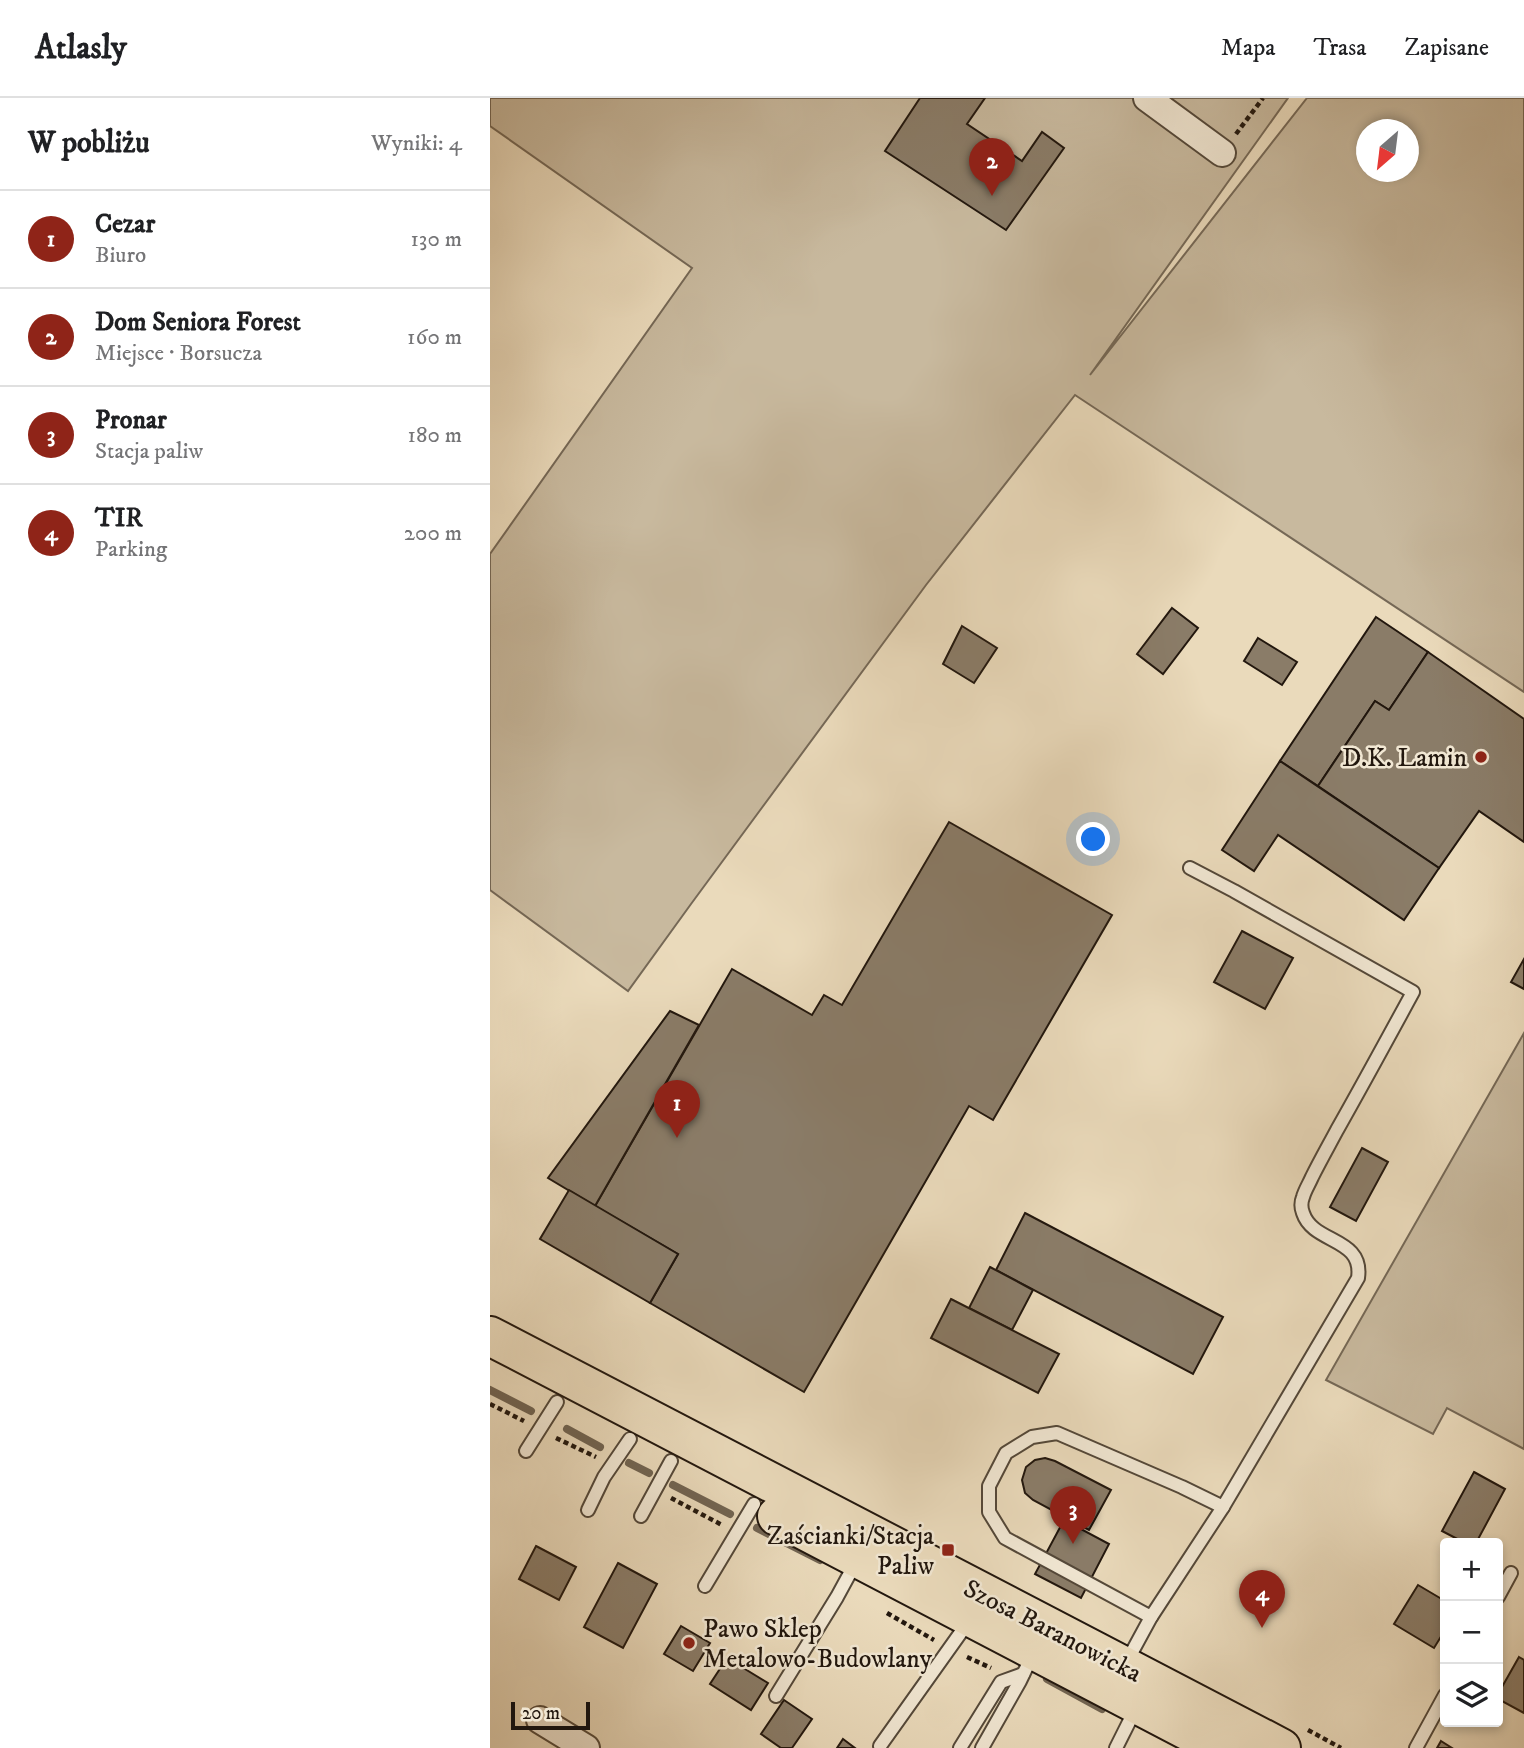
<!DOCTYPE html>
<html lang="pl">
<meta charset="utf-8">
<style>
body{margin:0;font-family:"IM FELL DW Pica",serif;background:#f6f6f6;color:#202124}
.controls{position:absolute;right:21px;bottom:21px;display:grid;overflow:hidden;border-radius:7px;box-shadow:0 4px 10px #0003}
.controls button{width:63px;height:63px;display:grid;place-items:center;padding:0;border:0;border-bottom:2px solid #e0e0e0;background:#fff;color:#202124;font:35px sans-serif}
.compass{position:absolute;left:866px;top:21px;width:63px;height:63px;border-radius:50%;background:#fff;box-shadow:0 4px 10px #0003;rotate:208deg}
.scale{position:absolute;left:21px;bottom:18px;width:79px;box-sizing:border-box;padding-left:7px;border:4px solid #22170e;border-top:0;font-size:19px;line-height:24px;white-space:nowrap;color:#22170e;-webkit-text-stroke:5px #f1e7d3;paint-order:stroke}
.you{position:absolute;left:604px;top:742px;width:24px;height:24px;margin:-18px;border:5px solid #fff;border-radius:50%;background:#1a73e8;box-shadow:0 0 0 10px #1a73e833}
.badge{display:grid;place-items:center;width:46px;height:46px;border-radius:50%;background:#8f2418;color:#fff;font-size:23px;font-weight:700}
.pin{position:absolute;translate:-50% -58px;filter:drop-shadow(0 2px 4px #0008)}
.pin::after{content:'';position:absolute;top:37px;width:24px;height:21px;background:inherit;clip-path:polygon(0 0,100% 0,50% 100%)}
.list{margin:0;padding:0;list-style:none}
h2{display:flex;justify-content:space-between;align-items:center;height:91px;margin:0;padding:0 28px;font-size:30px}
h2 small{font-size:23px;font-weight:400;color:#757577}
.list li{display:grid;grid-template-columns:46px 1fr auto;gap:21px;align-items:center;box-sizing:border-box;height:98px;padding:0 28px;border-top:2px solid #e0e0e0}
.list b{display:block;font-size:26px;white-space:nowrap}
.list p{margin:0;font-size:23px;white-space:nowrap;color:#757577}
.list em{font-size:23px;font-style:normal;color:#757577}
.icon{flex:none;width:38px;height:38px;fill:none;stroke:currentColor;stroke-width:2;stroke-linecap:round;stroke-linejoin:round}
.map{position:relative;flex:none;width:1034px;height:1650px;overflow:hidden}
header{display:flex;align-items:center;gap:42px;box-sizing:border-box;height:98px;padding:0 35px;background:#fff;border-bottom:2px solid #e0e0e0}
header strong{font-size:33px}
nav{display:flex;gap:38px;margin-inline-start:auto;font-size:24px}
main{display:flex}
aside{flex:1;background:#fff}
.map>svg:first-child{display:block}
</style>
<header>
<strong>Atlasly</strong>
<nav><a>Mapa</a><a>Trasa</a><a>Zapisane</a></nav>
</header>
<main>
<aside>
<h2>W pobliżu<small>Wyniki: 4</small></h2>
<ul class="list">
<li><span class="badge">1</span><div><b>Cezar</b><p>Biuro</p></div><em>130 m</em></li>
<li><span class="badge">2</span><div><b>Dom Seniora Forest</b><p>Miejsce · Borsucza</p></div><em>160 m</em></li>
<li><span class="badge">3</span><div><b>Pronar</b><p>Stacja paliw</p></div><em>180 m</em></li>
<li><span class="badge">4</span><div><b>TIR</b><p>Parking</p></div><em>200 m</em></li>
</ul>
</aside>
<div class="map">
<svg width="1034" height="1650" viewBox="0 0 1034 1650">
<rect width="100%" height="100%" fill="#eadabb"/>
<filter id="stains"><feTurbulence type="fractalNoise" baseFrequency=".00286" numOctaves="4"/><feColorMatrix values="0 0 0 0 .2 0 0 0 0 .09 0 0 0 0 .02 0 0 0 .5 -.17"/></filter>
<radialGradient id="worn" r=".72"><stop offset=".6" stop-color="#630" stop-opacity="0"/><stop offset="1" stop-color="#630" stop-opacity=".3"/></radialGradient>
<!-- green -->
<g fill="#c8b99e" stroke="#756856" stroke-width="2" fill-rule="evenodd">
<path d="M 0,0 L 798,0 L 600,277 L 817,0 L 1034,0 L 1034,594 L 585,297 L 436,487 L 201,806 L 138,893 L 0,792 L 0,456 L 202,170 L 0,28 ZM 876,32 L 918,32 L 918,74 L 876,74 Z"/>
<path d="M 1034,935 L 1034,1351 L 957,1310 L 943,1336 L 836,1282 Z"/>
</g>
<g fill="none" stroke-linecap="round" stroke-linejoin="round">
<!-- stream -->
<g stroke="#716452" stroke-width="8">
<path d="M 0,1292 L 41,1313"/>
<path d="M 77,1331 L 110,1349"/>
<path d="M 139,1365 L 159,1375"/>
<path d="M 183,1387 L 240,1416"/>
<path d="M 267,1430 L 330,1462"/>
<path d="M 557,1581 L 612,1611"/>
</g>
</g>
<!-- building -->
<g fill="#8a7c68" stroke="#22170e" stroke-width="2">
<path d="M 430,0 L 495,0 L 477,26 L 532,63 L 552,34 L 574,50 L 516,132 L 395,53 Z"/>
<path d="M 682,510 L 708,530 L 673,576 L 647,556 Z"/>
<path d="M 886,519 L 938,554 L 899,612 L 885,603 L 828,688 L 790,663 Z"/>
<path d="M 472,528 L 507,550 L 484,585 L 453,566 Z"/>
<path d="M 768,540 L 807,564 L 792,587 L 754,563 Z"/>
<path d="M 938,554 L 1034,621 L 1034,744 L 989,713 L 949,770 L 828,688 L 885,603 L 899,612 Z"/>
<path d="M 790,663 L 949,770 L 914,822 L 788,737 L 764,773 L 732,752 Z"/>
<path d="M 459,724 L 622,817 L 503,1022 L 479,1008 L 314,1294 L 160,1205 L 188,1156 L 105,1108 L 242,871 L 322,917 L 334,897 L 352,907 Z"/>
<path d="M 752,833 L 803,860 L 775,911 L 724,884 Z"/>
<path d="M 1034,861 L 1034,891 L 1021,884 Z"/>
<path d="M 180,913 L 209,927 L 105,1108 L 58,1080 Z"/>
<path d="M 872,1050 L 898,1064 L 866,1123 L 840,1109 Z"/>
<path d="M 79,1092 L 188,1156 L 160,1205 L 50,1141 Z"/>
<path d="M 535,1115 L 733,1219 L 703,1276 L 506,1172 Z"/>
<path d="M 500,1169 L 543,1192 L 522,1232 L 479,1210 Z"/>
<path d="M 461,1201 L 569,1256 L 548,1295 L 441,1240 Z"/>
<path d="M 555,1360 L 565,1363 L 621,1392 L 599,1432 L 543,1402 L 535,1395 L 532,1382 L 536,1369 L 545,1362 Z"/>
<path d="M 984,1374 L 1015,1391 L 986,1445 L 975,1445 L 952,1433 Z"/>
<path d="M 574,1422 L 619,1446 L 591,1500 L 545,1476 Z"/>
<path d="M 46,1448 L 86,1469 L 69,1502 L 29,1481 Z"/>
<path d="M 128,1465 L 167,1486 L 133,1550 L 94,1529 Z"/>
<path d="M 928,1487 L 955,1503 L 955,1532 L 944,1550 L 904,1526 Z"/>
<path d="M 191,1528 L 220,1545 L 203,1573 L 174,1556 Z"/>
<path d="M 1029,1559 L 1034,1562 L 1034,1615 L 1008,1601 L 1008,1596 Z"/>
<path d="M 237,1560 L 278,1585 L 261,1612 L 220,1586 Z"/>
<path d="M 294,1602 L 322,1621 L 302,1650 L 291,1650 L 271,1636 Z"/>
<path d="M 353,1641 L 365,1650 L 347,1650 Z"/>
<path d="M 951,1643 L 962,1650 L 947,1650 Z"/>
</g>
<g fill="none" stroke-linecap="round" stroke-linejoin="round">
<!-- service casing -->
<g stroke="#544839" stroke-width="16">
<g id="service">
<path d="M 36,1353 L 67,1304"/>
<path d="M 98,1412 L 114,1379 L 140,1341"/>
<path d="M 151,1418 L 181,1363"/>
<path d="M 215,1488 L 264,1406"/>
<path d="M 1008,1499 L 1021,1475"/>
<path d="M 661,1519 L 515,1440 L 499,1414 L 499,1388 L 516,1355 L 542,1339 L 567,1335 L 692,1389 L 733,1409"/>
<path d="M 636,1565 L 661,1519 L 733,1409 L 868,1180 C 874,1139 823,1146 813,1115 C 811,1110 811,1104 813,1099 C 815,1092 819,1086 822,1079 C 830,1063 839,1047 847,1032 C 873,986 898,940 923,894 L 744,793 L 700,770"/>
<path d="M 286,1598 L 347,1499 L 366,1464"/>
<path d="M 390,1648 L 479,1523"/>
<path d="M 470,1650 L 511,1584 L 533,1576"/>
<path d="M 492,1650 L 530,1583 L 543,1556"/>
<path d="M 626,1650 L 646,1610"/>
<path d="M 926,1650 L 955,1597"/>
</g>
</g>
<!-- minor casing -->
<g stroke="#544839" stroke-width="30">
<g id="minor">
<path d="M 657,0 L 732,55"/>
<path d="M 50,1622 L 96,1650"/>
</g>
</g>
<!-- primary casing -->
<g stroke="#22170e" stroke-width="42">
<g id="primary">
<path d="M 0,1238 L 791,1650"/>
<path d="M 287,1418 L 731,1650"/>
</g>
</g>
<!-- path -->
<g stroke="#22170e" stroke-width="4.5" stroke-dasharray="5 3.5" stroke-linecap="butt">
<path d="M 746,36 L 773,0"/>
<path d="M 0,1306 L 34,1323"/>
<path d="M 66,1340 L 106,1359"/>
<path d="M 181,1400 L 232,1427"/>
<path d="M 397,1515 L 444,1542"/>
<path d="M 477,1559 L 501,1570"/>
<path d="M 818,1632 L 851,1650"/>
</g>
<!-- service -->
<use href="#service" stroke="#f1e7d3" stroke-width="12"/>
<!-- minor -->
<use href="#minor" stroke="#f1e7d3" stroke-width="26"/>
<!-- primary -->
<use href="#primary" stroke="#eadabb" stroke-width="38"/>
</g>
<!-- markers -->
<g fill="#8f2418" stroke="#f1e7d3" stroke-width="2.5">
<circle cx="991" cy="659" r="7"/>
<rect x="451" y="1445" width="14" height="14" rx="3.5"/>
<circle cx="199" cy="1545" r="7"/>
</g>
<g text-anchor="middle" stroke-width="5" stroke-linejoin="round" paint-order="stroke">
<!-- poi labels -->
<g font-size="26" fill="#22170e" stroke="#f1e7d3" text-anchor="end">
<text x="977" y="668">D.K. Lamin</text>
<text x="444" y="1446">Zaścianki/Stacja<tspan x="444" dy="30">Paliw</tspan></text>
<text x="213" y="1539" text-anchor="start">Pawo Sklep<tspan x="213" dy="30">Metalowo-Budowlany</tspan></text>
</g>
<!-- street labels -->
<g font-size="26" fill="#22170e" stroke="#f1e7d3">
<text transform="translate(563 1532) rotate(27)" y="9">Szosa Baranowicka</text>
</g>
</g>
<rect width="100%" height="100%" filter="url(#stains)"/>
<rect width="100%" height="100%" fill="url(#worn)"/>
</svg>
<div class="controls">
<button>+</button>
<button>−</button>
<button><svg class="icon" aria-label="layers" viewBox="0 0 24 24"><path d="M12 4l9 5-9 5-9-5zM3 14l9 5 9-5"/></svg></button>
</div>
<svg class="compass" viewBox="-18 -18 36 36"><path d="M0-13l5 13h-10z" fill="#e53935"/><path d="M0 13l5-13h-10z" fill="#757577"/></svg>
<div class="scale">20 m</div>
<div class="you"></div>
<div class="pin badge" style="left:187px;top:1040px">1</div>
<div class="pin badge" style="left:502px;top:98px">2</div>
<div class="pin badge" style="left:583px;top:1446px">3</div>
<div class="pin badge" style="left:772px;top:1530px">4</div>
</div>
</main>
